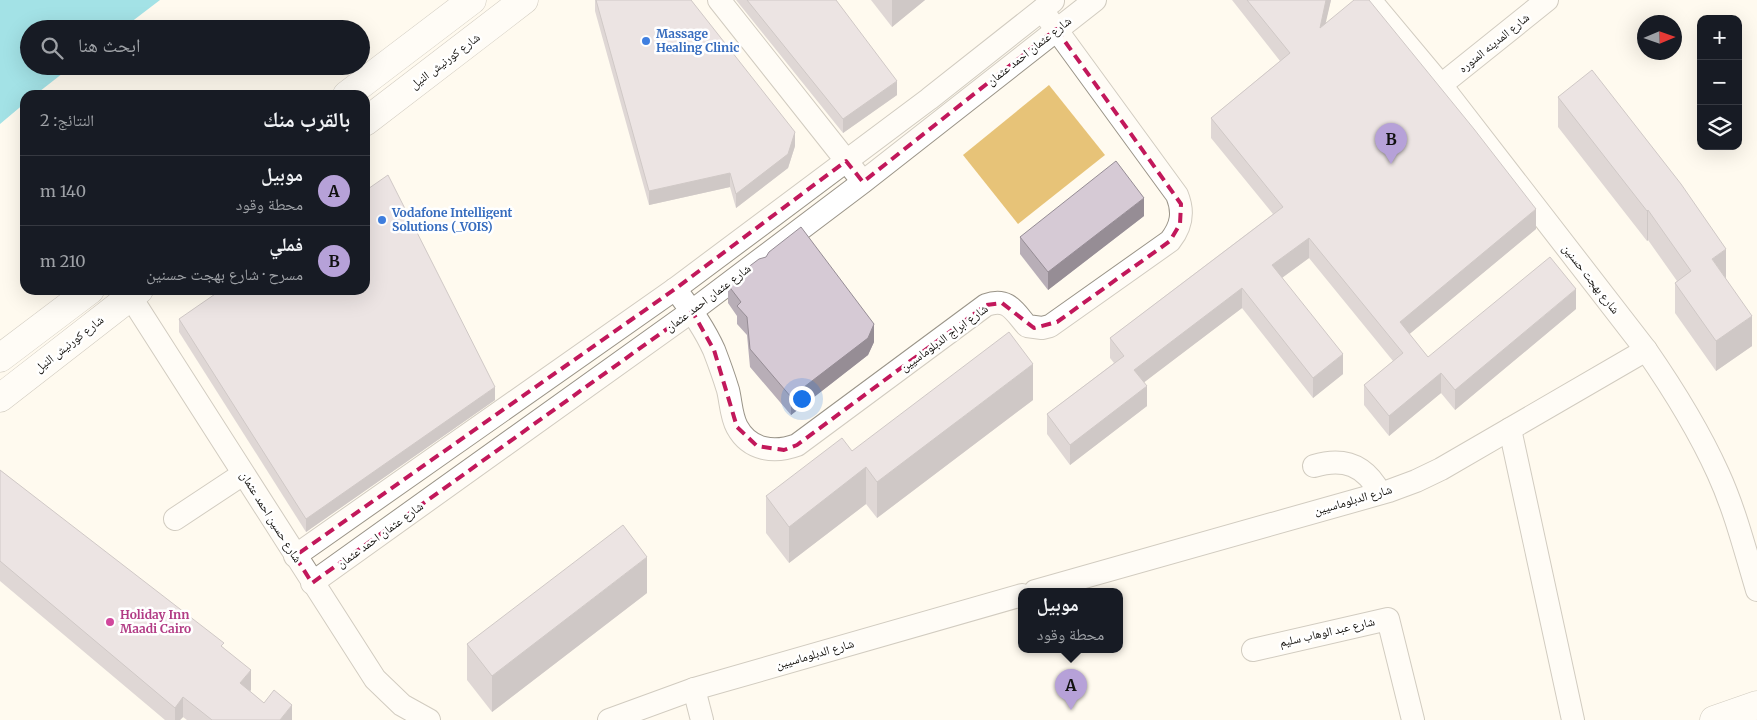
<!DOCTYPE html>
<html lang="ar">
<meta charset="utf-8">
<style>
body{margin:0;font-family:Merriweather,"Noto Naskh Arabic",serif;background:#20242c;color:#f1f3f6;direction:rtl}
.controls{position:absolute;right:15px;top:15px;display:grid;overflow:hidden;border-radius:10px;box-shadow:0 5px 20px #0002}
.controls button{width:45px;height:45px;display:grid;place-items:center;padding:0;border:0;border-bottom:1px solid #363941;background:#171b24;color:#f1f3f6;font:25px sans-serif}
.compass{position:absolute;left:1637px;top:15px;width:45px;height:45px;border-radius:50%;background:#171b24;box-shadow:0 5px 20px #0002;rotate:88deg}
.you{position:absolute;left:801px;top:398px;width:18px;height:18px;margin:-12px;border:4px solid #fff;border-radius:50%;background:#1a73e8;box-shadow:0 0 0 8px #1a73e833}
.badge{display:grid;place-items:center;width:32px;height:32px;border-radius:50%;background:#b6a1d8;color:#111;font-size:16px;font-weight:700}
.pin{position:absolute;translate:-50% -41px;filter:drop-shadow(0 1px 2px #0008)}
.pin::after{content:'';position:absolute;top:26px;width:18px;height:15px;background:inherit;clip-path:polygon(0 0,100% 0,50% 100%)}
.popup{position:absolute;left:1018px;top:588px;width:105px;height:65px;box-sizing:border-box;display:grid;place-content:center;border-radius:10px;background:#171b24;filter:drop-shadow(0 1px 4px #0005);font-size:16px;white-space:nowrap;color:#9ea1a6}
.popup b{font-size:19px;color:#f1f3f6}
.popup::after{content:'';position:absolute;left:50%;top:100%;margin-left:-10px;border:10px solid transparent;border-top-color:#171b24}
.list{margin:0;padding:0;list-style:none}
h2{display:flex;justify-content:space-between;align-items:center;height:65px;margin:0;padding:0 20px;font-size:21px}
h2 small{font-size:16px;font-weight:400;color:#9ea1a6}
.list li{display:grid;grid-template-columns:32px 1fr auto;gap:15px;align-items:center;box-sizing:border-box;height:70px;padding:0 20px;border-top:1px solid #363941}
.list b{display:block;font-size:19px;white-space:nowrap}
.list p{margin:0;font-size:16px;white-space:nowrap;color:#9ea1a6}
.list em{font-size:16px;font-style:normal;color:#9ea1a6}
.icon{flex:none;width:28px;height:28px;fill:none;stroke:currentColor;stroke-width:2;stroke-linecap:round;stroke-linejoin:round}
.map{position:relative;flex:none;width:1757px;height:720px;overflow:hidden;direction:ltr}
.search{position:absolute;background:#171b24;box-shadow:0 5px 20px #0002;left:20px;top:20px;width:350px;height:55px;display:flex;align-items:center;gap:12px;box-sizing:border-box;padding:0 18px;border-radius:28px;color:#9ea1a6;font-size:19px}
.panel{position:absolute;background:#171b24;box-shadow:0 5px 20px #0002;left:20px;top:90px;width:350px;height:205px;border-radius:15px;direction:rtl}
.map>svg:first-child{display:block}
</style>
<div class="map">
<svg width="1757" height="720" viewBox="0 0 1757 720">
<rect width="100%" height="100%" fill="#fffaef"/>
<!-- green -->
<path fill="#e7c378" d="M 1049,85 L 1105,155 L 1018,224 L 963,155 Z"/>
<!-- water -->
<path fill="#33c6dc" d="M 0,0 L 160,0 L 122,29 L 29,29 L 29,66 L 72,66 L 35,95 L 25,95 L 25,103 L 0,124 Z"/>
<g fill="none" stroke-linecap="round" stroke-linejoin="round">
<!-- minor casing -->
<g stroke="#9a9488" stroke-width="24">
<g id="minor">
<path d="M 719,0 L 856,173"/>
<path d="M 1370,0 L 1441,85 L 1646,350 C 1673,389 1698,429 1718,473 C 1735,510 1745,550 1757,590"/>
<path d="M 1441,85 L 1547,0"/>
<path d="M 675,289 C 690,308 704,328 714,350 C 719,363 724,377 728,390 C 731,402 731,416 737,427 C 750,451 775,453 797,445 L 986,305 C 1008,297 1014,311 1027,326 L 1042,328 L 1050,326 L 1170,241 C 1182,226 1184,212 1177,195 L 1042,10"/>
<path d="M 130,296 L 375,679 L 402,705 L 429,720"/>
<path d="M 1510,429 L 1573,720"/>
<path d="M 1314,466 C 1344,457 1365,465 1380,493"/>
<path d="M 175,519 L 243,474"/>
<path d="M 295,556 L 675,289 L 929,99 L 1053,1"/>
<path d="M 312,583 L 692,311 L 863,182 L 1095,0"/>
<path d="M 1035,591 L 1389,491 L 1416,481 L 1441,469 L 1646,350"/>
<path d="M 1253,650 L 1388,619 L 1413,720"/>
<path d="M 694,689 L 702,720"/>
<path d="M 609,720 L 694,689 L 1022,595"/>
</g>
</g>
<!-- secondary casing -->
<g stroke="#9a9488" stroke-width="29">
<path id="secondary" d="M 1714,720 L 1757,705"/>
</g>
<!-- trunk casing -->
<g stroke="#9a9488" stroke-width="29">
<g id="trunk">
<path d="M 347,95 L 472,0"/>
<path d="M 365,122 L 524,0"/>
<path d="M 0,358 L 90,290"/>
<path d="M 0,398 L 139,290"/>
</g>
</g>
<!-- minor -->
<use href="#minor" stroke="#fff" stroke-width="22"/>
<!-- secondary -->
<use href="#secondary" stroke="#fff" stroke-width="28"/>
<!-- trunk -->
<use href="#trunk" stroke="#fff" stroke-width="28"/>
</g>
<!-- wall -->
<g fill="#b8aeb7">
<path d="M 595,0 L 691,0 L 795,146 L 788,168 L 736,208 L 730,187 L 649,205 L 595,11 Z"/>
<path d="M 736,0 L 836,0 L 897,95 L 843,133 Z"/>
<path d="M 871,0 L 925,0 L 892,27 Z"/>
<path d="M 1232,0 L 1331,0 L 1325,23 L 1536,229 L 1409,334 L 1428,357 L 1576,309 L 1455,410 L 1441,393 L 1389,436 L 1364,405 L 1364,385 L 1393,361 L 1309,258 L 1282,278 L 1343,374 L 1313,398 L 1242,308 L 1144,382 L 1147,406 L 1070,465 L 1047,434 L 1047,414 L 1114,363 L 1110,358 L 1110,338 L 1273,214 L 1211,138 L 1211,118 L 1280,61 Z"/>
<path d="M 1558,97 L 1726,279 L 1752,346 L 1716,371 L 1675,313 L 1675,283 L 1677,281 L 1648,240 L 1647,241 L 1558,127 Z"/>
<path d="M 1144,216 L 1048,290 L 1020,254 L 1020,237 Z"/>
<path d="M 747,268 L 874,342 L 868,355 L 791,415 L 750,367 L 747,335 L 737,324 L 737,316 L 728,303 L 728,285 L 747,272 Z"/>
<path d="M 179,319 L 495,400 L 306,532 L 179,332 Z"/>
<path d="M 1033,400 L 877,518 L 866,504 L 789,563 L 766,533 L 766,496 L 852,451 Z"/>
<path d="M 0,470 L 224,648 L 251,690 L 250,691 L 264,703 L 292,720 L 187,720 L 183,717 L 180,720 L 165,720 L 0,581 Z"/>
<path d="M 647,593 L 492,712 L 467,680 L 467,644 Z"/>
</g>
<!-- shaded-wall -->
<g fill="#968d95">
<path d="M 892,0 L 925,0 L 892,27 Z"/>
<path d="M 1326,0 L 1331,0 L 1320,48 L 1320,28 Z"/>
<path d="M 897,81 L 897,95 L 843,133 L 843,119 Z"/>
<path d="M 795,132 L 795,146 L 788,168 L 736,208 L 736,194 Z"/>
<path d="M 730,173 L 730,187 L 649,205 L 649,191 Z"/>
<path d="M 1144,198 L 1144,216 L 1048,290 L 1048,272 Z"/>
<path d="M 1536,209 L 1536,229 L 1400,342 L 1400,322 Z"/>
<path d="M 1648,210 L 1648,240 L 1647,241 L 1647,211 Z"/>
<path d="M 1309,238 L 1309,258 L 1272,285 L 1272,265 Z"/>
<path d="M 1726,249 L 1726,279 L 1712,259 Z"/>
<path d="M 1242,288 L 1242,308 L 1134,390 L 1134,370 Z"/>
<path d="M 1576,289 L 1576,309 L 1455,410 L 1455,390 Z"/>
<path d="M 1752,316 L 1752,346 L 1716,371 L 1716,341 Z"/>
<path d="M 874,324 L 874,342 L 868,355 L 791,415 L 791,397 Z"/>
<path d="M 1343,354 L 1343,374 L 1313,398 L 1313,378 Z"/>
<path d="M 1033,364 L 1033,400 L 877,518 L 877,482 Z"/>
<path d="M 1441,373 L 1441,393 L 1389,436 L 1389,416 Z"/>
<path d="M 1147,386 L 1147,406 L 1070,465 L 1070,445 Z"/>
<path d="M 495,387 L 495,400 L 306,532 L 306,519 Z"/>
<path d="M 866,467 L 866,504 L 789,563 L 789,527 Z"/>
<path d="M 647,557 L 647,593 L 492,712 L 492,676 Z"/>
<path d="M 251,670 L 251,690 L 240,703 L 240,683 Z"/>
<path d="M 183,697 L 183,717 L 180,720 L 175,720 L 175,708 Z"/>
<path d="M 292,705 L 292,720 L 280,720 Z"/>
</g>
<!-- building -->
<g fill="#d6cad5" stroke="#968d95">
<path d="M 596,0 L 691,0 L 795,132 L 788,154 L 736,194 L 730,173 L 649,191 Z"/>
<path d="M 747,0 L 836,0 L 897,81 L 843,119 Z"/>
<path d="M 1247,0 L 1326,0 L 1320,28 L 1354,0 L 1369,0 L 1474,129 L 1536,209 L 1400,322 L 1428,357 L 1550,257 L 1576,289 L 1455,390 L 1441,373 L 1389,416 L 1364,385 L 1403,353 L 1309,238 L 1272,265 L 1343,354 L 1313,378 L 1242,288 L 1134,370 L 1147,386 L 1070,445 L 1047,414 L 1124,356 L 1110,338 L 1283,207 L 1211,118 L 1290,53 Z"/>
<path d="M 1592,70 L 1681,184 L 1726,249 L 1712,259 L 1752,316 L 1716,341 L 1675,283 L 1691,271 L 1648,210 L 1647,211 L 1558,97 Z"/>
<path d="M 1116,161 L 1144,198 L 1048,272 L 1020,237 Z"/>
<path d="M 388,175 L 495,387 L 306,519 L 179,319 L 221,290 L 365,290 L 365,191 Z"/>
<path d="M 801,227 L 874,324 L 868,338 L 791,397 L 750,349 L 747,317 L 737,306 L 741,302 L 728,285 L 748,272 L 747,268 L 759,259 L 766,257 L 769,252 Z"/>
<path d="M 1009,332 L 1033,364 L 877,482 L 866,467 L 789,527 L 766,496 L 842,438 L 852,451 Z"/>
<path d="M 0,470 L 224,643 L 221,646 L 251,670 L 240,683 L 264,703 L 274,690 L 292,705 L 280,720 L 212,720 L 183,697 L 175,708 L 0,561 Z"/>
<path d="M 623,525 L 647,557 L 492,676 L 467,644 Z"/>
</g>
<!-- marked area -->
<path d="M0 0H1757V720H0ZM 1056,29 L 1181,204 L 1180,224 L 1170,241 L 1057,322 L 1034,328 L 1002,303 L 986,305 L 797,445 L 784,450 L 757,446 L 737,427 L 714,350 L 692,311 L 312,583 L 295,556 L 675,289 L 846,161 L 863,182 Z" fill="#fffaef" fill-opacity=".55" fill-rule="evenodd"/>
<path fill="none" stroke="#c2185b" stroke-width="4" stroke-dasharray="10 6" stroke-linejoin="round" d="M 1056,29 L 1181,204 L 1180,224 L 1170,241 L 1057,322 L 1034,328 L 1002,303 L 986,305 L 797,445 L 784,450 L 757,446 L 737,427 L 714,350 L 692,311 L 312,583 L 295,556 L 675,289 L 846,161 L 863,182 Z"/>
<!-- markers -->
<g fill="#3f7fe0" stroke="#fff" stroke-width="2">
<circle cx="646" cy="41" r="5"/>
<circle cx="382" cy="220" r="5"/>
</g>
<circle fill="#d1479c" stroke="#fff" stroke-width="2" cx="110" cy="622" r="5"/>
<g text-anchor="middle" stroke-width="5" stroke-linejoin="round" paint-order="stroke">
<!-- shop labels -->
<g font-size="12" font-weight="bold" fill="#366cbe" stroke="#fff" text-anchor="start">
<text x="656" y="38">Massage<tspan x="656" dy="14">Healing Clinic</tspan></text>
<text x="392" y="217">Vodafone Intelligent<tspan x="392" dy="14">Solutions (_VOIS)</tspan></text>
</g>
<!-- street labels -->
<g font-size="12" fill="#100e0a" stroke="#fff">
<text transform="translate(1494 43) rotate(-39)" y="4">شارع المدينه المنوره</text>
<text transform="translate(1029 51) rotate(-38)" y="4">شارع عثمان احمد عثمان</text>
<text transform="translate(445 61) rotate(-37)" y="4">شارع كورنيش النيل</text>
<text transform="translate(1591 279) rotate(52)" y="4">شارع بهجت حسنين</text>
<text transform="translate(708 298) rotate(-37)" y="4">شارع عثمان احمد عثمان</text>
<text transform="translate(944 338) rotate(-36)" y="4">شارع ابراج الدبلوماسيين</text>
<text transform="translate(69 344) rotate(-38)" y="4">شارع كورنيش النيل</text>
<text transform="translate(1353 500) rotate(-16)" y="4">شارع الدبلوماسيين</text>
<text transform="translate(271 517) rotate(58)" y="4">شارع حسين احمد عثمان</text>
<text transform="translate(380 535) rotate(-36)" y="4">شارع عثمان احمد عثمان</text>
<text transform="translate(1327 632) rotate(-13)" y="4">شارع عبد الوهاب سليم</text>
<text transform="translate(815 654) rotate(-16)" y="4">شارع الدبلوماسيين</text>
</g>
<!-- hotel labels -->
<g font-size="12" font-weight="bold" fill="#b23c85" stroke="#fff" text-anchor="start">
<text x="120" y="619">Holiday Inn<tspan x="120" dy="14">Maadi Cairo</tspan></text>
</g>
</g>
</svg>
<div class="controls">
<button>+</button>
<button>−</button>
<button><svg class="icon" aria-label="layers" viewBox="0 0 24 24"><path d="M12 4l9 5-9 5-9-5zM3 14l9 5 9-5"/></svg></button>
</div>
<svg class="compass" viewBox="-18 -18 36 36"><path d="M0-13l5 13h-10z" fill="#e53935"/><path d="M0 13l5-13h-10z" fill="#9ea1a6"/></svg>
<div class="you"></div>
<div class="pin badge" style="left:1071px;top:710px">A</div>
<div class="popup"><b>موبيل</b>محطة وقود</div>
<div class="pin badge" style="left:1391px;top:164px">B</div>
<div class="search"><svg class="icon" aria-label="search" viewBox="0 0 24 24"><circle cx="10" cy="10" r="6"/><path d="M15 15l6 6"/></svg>ابحث هنا</div>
<section class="panel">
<h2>بالقرب منك<small>النتائج: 2</small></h2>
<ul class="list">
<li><span class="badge">A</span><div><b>موبيل</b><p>محطة وقود</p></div><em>140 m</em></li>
<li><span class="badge">B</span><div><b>فملي</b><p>مسرح · شارع بهجت حسنين</p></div><em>210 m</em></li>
</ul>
</section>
</div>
